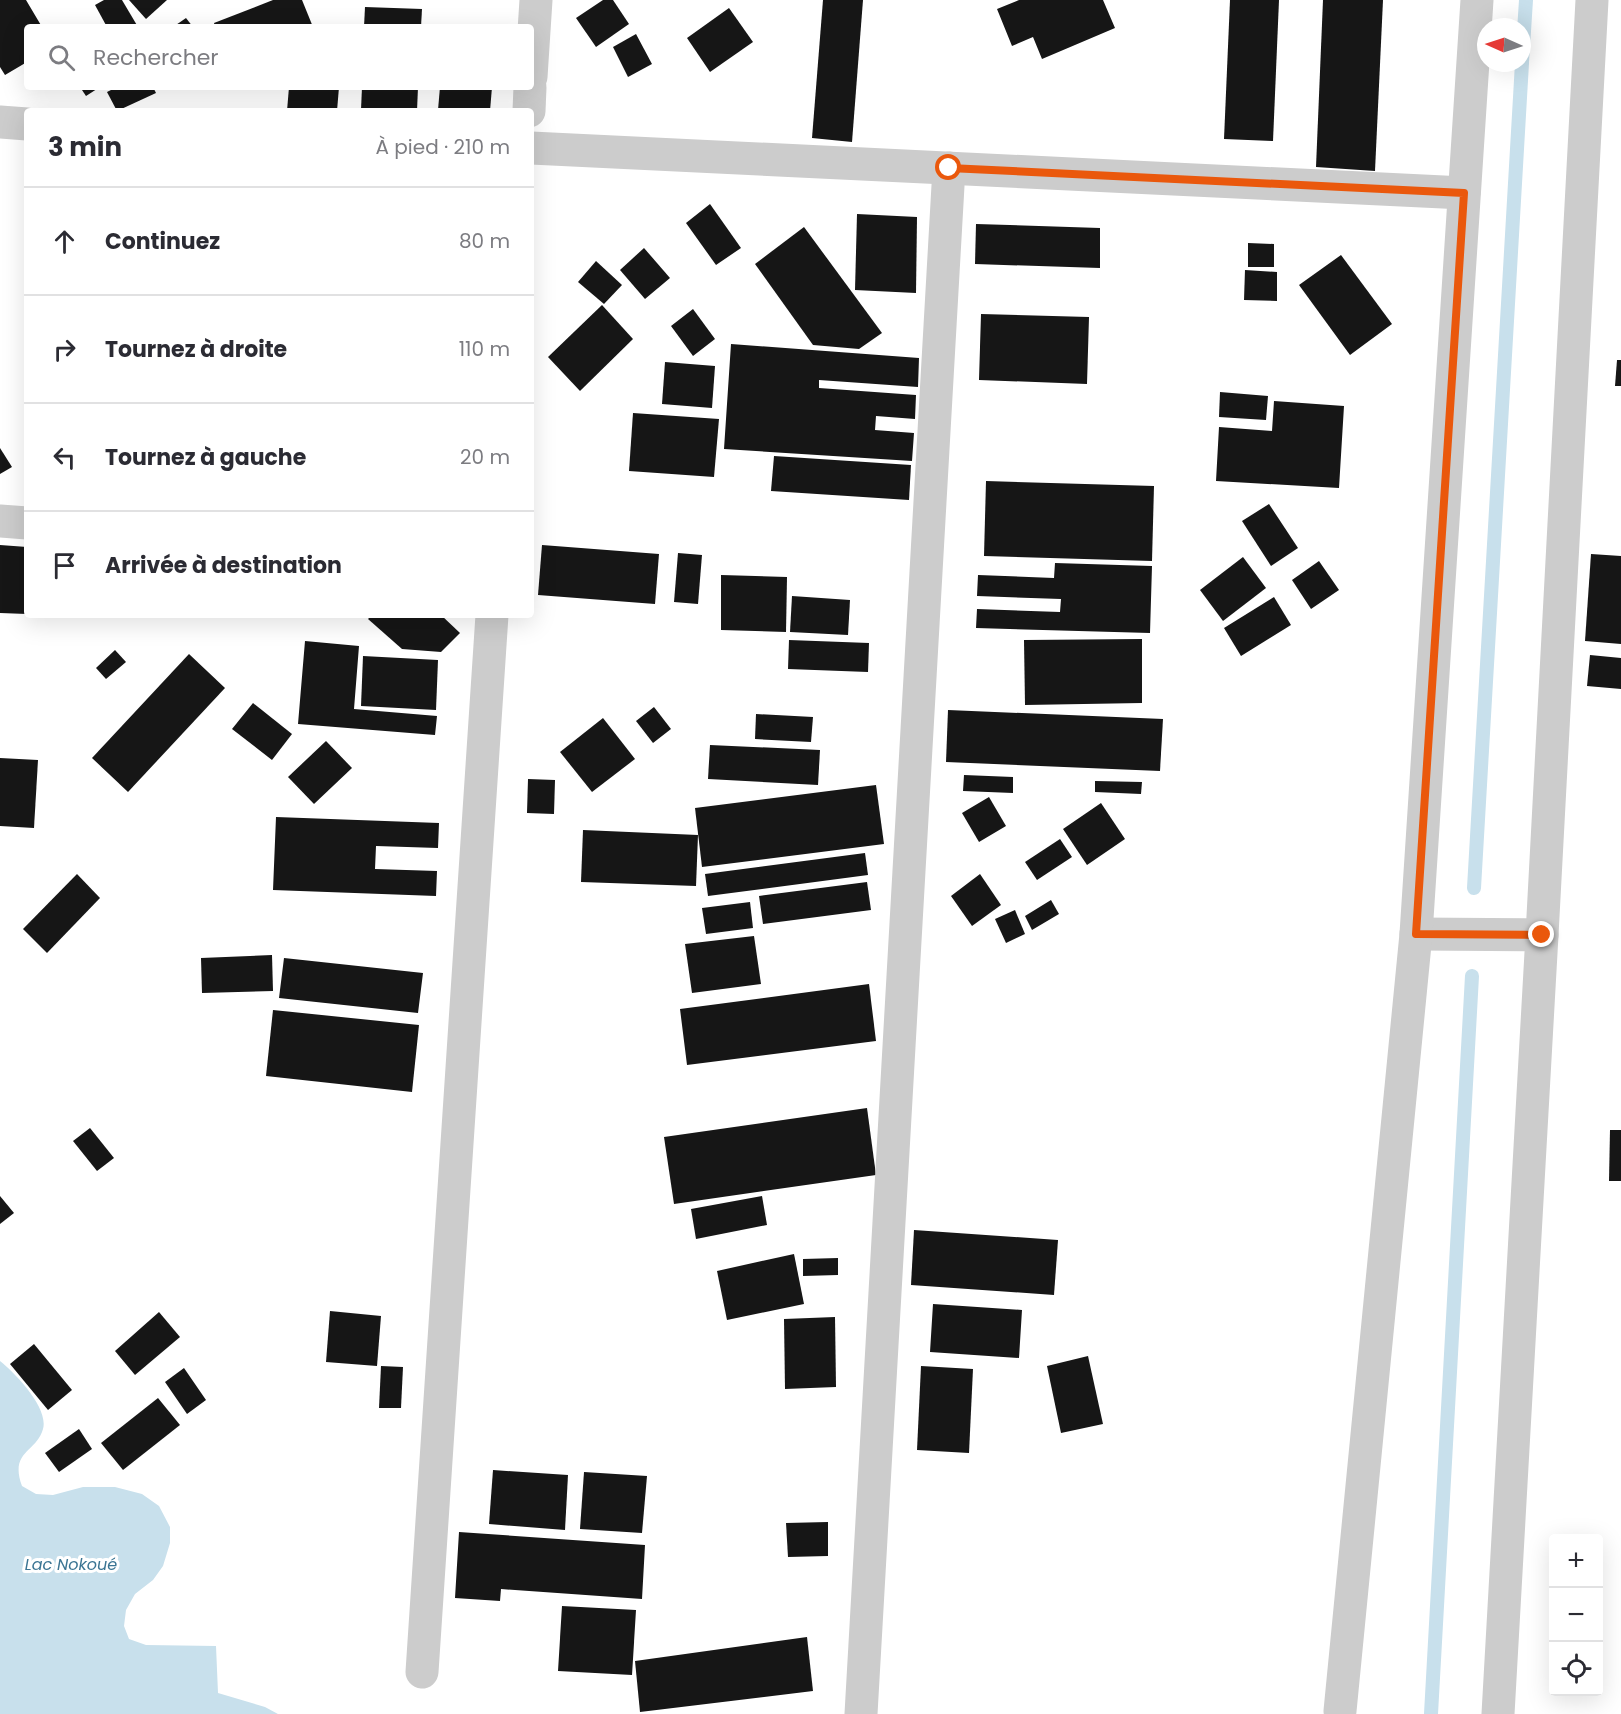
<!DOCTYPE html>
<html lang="fr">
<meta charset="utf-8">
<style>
body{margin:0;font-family:Poppins,sans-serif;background:#f2f2f3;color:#2b2b33}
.controls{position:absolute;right:18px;bottom:18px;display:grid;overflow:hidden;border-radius:6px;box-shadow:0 6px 24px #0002}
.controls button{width:54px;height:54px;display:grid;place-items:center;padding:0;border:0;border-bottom:2px solid #e1e1e2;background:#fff;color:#2b2b33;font:30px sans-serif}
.compass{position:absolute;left:1477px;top:18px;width:54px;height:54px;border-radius:50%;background:#fff;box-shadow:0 6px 24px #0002;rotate:273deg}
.stop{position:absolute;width:18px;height:18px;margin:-14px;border:4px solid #ea580c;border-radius:50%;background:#fff}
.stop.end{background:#ea580c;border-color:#fff;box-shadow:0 2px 6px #0008}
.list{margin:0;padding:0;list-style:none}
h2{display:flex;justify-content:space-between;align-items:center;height:78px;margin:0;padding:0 24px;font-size:26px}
h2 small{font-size:20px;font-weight:400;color:#7c7c81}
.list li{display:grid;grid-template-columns:39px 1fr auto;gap:18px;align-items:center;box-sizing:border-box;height:108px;padding:0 24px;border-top:2px solid #e1e1e2}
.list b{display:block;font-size:22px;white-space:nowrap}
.list em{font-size:20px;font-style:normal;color:#7c7c81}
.icon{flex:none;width:33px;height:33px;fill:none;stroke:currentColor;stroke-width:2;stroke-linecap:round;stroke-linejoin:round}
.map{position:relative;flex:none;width:1621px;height:1714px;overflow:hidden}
.search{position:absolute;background:#fff;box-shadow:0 6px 24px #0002;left:24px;top:24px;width:510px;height:66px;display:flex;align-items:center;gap:15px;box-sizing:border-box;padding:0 21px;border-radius:6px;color:#7c7c81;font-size:22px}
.panel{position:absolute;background:#fff;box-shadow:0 6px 24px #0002;left:24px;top:108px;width:510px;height:510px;border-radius:6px}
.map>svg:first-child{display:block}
</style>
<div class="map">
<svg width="1621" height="1714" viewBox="0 0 1621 1714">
<rect width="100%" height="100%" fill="#fff"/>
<!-- water -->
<path fill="#c8e0ec" d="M 0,1361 C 15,1373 49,1408 43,1429 C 37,1452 9,1451 22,1486 L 36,1494 L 53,1495 L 83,1487 L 115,1487 L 142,1494 L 159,1506 L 170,1527 L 170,1543 L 163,1566 L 153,1580 L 135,1594 L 126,1610 L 124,1626 L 129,1639 L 146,1645 L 216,1646 L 218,1693 L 265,1707 L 278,1714 L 0,1714 Z"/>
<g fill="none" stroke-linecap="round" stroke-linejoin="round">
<!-- stream -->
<g stroke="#c8e0ec" stroke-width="14">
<path d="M 1522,62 L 1526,0"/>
<path d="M 1474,888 L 1522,63"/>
<path d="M 1431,1714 L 1472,976"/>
</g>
</g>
<!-- building -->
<g fill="#161616">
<path d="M 0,0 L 26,0 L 42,27 L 27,27 L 27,62 L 5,75 L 0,67 Z"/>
<path d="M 104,0 L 122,0 L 138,27 L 107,27 L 95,5 Z"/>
<path d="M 129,0 L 167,0 L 146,19 Z"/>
<path d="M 273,0 L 302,0 L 313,27 L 215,27 L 214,23 Z"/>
<path d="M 603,0 L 613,0 L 629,24 L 596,47 L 576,18 Z"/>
<path d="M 823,0 L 863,0 L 852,142 L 812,138 Z"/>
<path d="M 1019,0 L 1103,0 L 1115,28 L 1042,59 L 1033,37 L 1012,46 L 997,9 Z"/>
<path d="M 1230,0 L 1279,0 L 1273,141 L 1224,139 Z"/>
<path d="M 1323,0 L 1383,0 L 1375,171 L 1316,167 Z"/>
<path d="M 365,7 L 422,9 L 421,27 L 364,27 Z"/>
<path d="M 729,8 L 753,42 L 710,72 L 687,38 Z"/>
<path d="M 186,18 L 193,27 L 173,27 Z"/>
<path d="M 636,34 L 652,64 L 628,77 L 613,47 Z"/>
<path d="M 80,87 L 100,87 L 86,96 Z"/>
<path d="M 117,87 L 153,87 L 156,93 L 117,111 L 107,92 Z"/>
<path d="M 289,87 L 339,87 L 337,111 L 287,111 Z"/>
<path d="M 362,87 L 418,87 L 417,111 L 361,110 Z"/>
<path d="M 440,87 L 492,87 L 490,111 L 438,110 Z"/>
<path d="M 710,204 L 741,248 L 716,265 L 686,223 Z"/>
<path d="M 857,214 L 917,217 L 916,293 L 855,290 Z"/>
<path d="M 976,224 L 1100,228 L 1100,268 L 975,264 Z"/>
<path d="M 804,227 L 882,333 L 859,349 L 813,345 L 755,264 Z"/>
<path d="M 1248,243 L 1274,244 L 1274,267 L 1248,267 Z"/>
<path d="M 644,248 L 670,278 L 645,299 L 620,270 Z"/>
<path d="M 1341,255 L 1392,324 L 1350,355 L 1299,285 Z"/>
<path d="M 596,261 L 622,285 L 604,304 L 578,282 Z"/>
<path d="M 1245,270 L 1277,272 L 1277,301 L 1244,300 Z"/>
<path d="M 602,305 L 633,339 L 580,391 L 548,357 Z"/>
<path d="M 693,309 L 715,339 L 693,356 L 671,326 Z"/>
<path d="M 981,314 L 1089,317 L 1087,384 L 979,380 Z"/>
<path d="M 731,344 L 919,358 L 918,387 L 819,380 L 819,388 L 916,395 L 915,419 L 876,416 L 875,430 L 914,433 L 912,461 L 724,449 Z"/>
<path d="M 1617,360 L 1621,360 L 1621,386 L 1615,386 Z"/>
<path d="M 665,362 L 715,366 L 712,408 L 662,404 Z"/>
<path d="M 1220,392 L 1268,396 L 1266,420 L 1219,417 Z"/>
<path d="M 1274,401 L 1344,406 L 1339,488 L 1216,481 L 1219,427 L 1272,431 Z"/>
<path d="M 633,413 L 719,419 L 714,477 L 629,471 Z"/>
<path d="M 0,448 L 12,467 L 0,474 Z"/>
<path d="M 774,456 L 911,465 L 909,500 L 771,491 Z"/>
<path d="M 986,481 L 1154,486 L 1152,561 L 984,556 Z"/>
<path d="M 1269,504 L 1298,548 L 1271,566 L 1242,521 Z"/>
<path d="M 0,545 L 27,547 L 27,614 L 0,613 Z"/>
<path d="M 542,545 L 659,554 L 655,604 L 538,595 Z"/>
<path d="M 678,553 L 702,555 L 698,604 L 674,602 Z"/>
<path d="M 1591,554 L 1621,556 L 1621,644 L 1585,641 Z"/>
<path d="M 1243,557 L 1266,588 L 1223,621 L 1200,590 Z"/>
<path d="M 1319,561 L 1339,590 L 1311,609 L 1292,580 Z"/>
<path d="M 1055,563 L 1152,566 L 1150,633 L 976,628 L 977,609 L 1060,612 L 1061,599 L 977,596 L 978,575 L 1054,578 Z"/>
<path d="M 721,575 L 787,577 L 786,632 L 721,630 Z"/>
<path d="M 792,596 L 850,600 L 848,635 L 790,632 Z"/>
<path d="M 1274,597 L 1291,625 L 1241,656 L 1224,628 Z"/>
<path d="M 372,615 L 441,615 L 460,633 L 441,652 L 402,649 L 368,619 Z"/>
<path d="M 1142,639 L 1142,703 L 1025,705 L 1024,640 Z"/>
<path d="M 789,640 L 869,643 L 868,672 L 788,669 Z"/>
<path d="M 305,641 L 359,646 L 354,709 L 437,716 L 435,735 L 298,724 Z"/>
<path d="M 115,650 L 126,662 L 106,679 L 96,668 Z"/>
<path d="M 189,654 L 225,688 L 128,792 L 92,758 Z"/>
<path d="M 1590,655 L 1621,658 L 1621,689 L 1587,686 Z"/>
<path d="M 363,656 L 438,660 L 436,710 L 361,706 Z"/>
<path d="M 253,703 L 292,734 L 272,760 L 232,729 Z"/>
<path d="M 654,707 L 671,729 L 653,743 L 636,721 Z"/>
<path d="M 948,710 L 1163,719 L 1160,771 L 946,762 Z"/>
<path d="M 756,714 L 813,717 L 811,742 L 755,739 Z"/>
<path d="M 603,718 L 635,759 L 592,792 L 560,752 Z"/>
<path d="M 326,741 L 352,768 L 314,804 L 288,777 Z"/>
<path d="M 710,745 L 820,750 L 818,785 L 708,779 Z"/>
<path d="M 0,758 L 38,760 L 34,828 L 0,826 Z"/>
<path d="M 964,775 L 1013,777 L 1013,793 L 963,791 Z"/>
<path d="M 528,779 L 555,780 L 554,814 L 527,813 Z"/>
<path d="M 1095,781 L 1142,782 L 1141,794 L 1095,792 Z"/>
<path d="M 876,785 L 884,844 L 702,867 L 695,808 Z"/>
<path d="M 989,797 L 1006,826 L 979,842 L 962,813 Z"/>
<path d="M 1101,803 L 1125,839 L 1087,865 L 1063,829 Z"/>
<path d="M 276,817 L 439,823 L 438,848 L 376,846 L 375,869 L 437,871 L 436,896 L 273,890 Z"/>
<path d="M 583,830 L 698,835 L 696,886 L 581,882 Z"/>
<path d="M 1060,839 L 1072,857 L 1037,880 L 1025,862 Z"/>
<path d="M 865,853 L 868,875 L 708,896 L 705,874 Z"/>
<path d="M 77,874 L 100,898 L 47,953 L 23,929 Z"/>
<path d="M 980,874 L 1001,905 L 972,926 L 951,896 Z"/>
<path d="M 867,882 L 871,910 L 763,924 L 759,896 Z"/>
<path d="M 1051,900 L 1059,914 L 1032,930 L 1025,916 Z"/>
<path d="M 750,902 L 753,928 L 706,934 L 702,908 Z"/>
<path d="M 1015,910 L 1025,934 L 1006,943 L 995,919 Z"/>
<path d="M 754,936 L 761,984 L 692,993 L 685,944 Z"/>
<path d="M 272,955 L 273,991 L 202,993 L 201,958 Z"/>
<path d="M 284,958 L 423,973 L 418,1013 L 279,998 Z"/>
<path d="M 869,984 L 876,1041 L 687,1065 L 680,1009 Z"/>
<path d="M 273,1010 L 419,1025 L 412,1092 L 266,1076 Z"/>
<path d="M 867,1108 L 876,1175 L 674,1204 L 664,1137 Z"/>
<path d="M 90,1128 L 114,1158 L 97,1171 L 73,1141 Z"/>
<path d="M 1610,1130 L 1621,1130 L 1621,1181 L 1609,1181 Z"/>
<path d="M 0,1196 L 14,1213 L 0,1224 Z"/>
<path d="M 762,1196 L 767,1225 L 696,1239 L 691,1209 Z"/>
<path d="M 914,1230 L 1058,1240 L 1054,1295 L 911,1285 Z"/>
<path d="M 794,1254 L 804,1304 L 727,1320 L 717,1271 Z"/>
<path d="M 838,1258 L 838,1275 L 803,1276 L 803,1259 Z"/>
<path d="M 933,1304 L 1022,1310 L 1019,1358 L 930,1352 Z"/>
<path d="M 330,1311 L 381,1316 L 377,1366 L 326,1362 Z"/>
<path d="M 159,1312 L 180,1337 L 135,1375 L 115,1351 Z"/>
<path d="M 835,1317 L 836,1387 L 785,1389 L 784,1319 Z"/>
<path d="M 34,1344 L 72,1390 L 48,1410 L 10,1364 Z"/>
<path d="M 1088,1356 L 1103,1424 L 1061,1433 L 1047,1366 Z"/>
<path d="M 381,1366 L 403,1367 L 401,1408 L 379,1408 Z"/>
<path d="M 921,1366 L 973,1369 L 969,1453 L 917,1450 Z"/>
<path d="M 184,1368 L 206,1400 L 187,1414 L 165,1382 Z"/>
<path d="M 158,1398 L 180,1425 L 123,1470 L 101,1443 Z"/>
<path d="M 79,1429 L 92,1449 L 59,1472 L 45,1453 Z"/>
<path d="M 493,1470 L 568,1475 L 565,1530 L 489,1524 Z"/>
<path d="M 584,1472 L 647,1476 L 642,1533 L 580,1529 Z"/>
<path d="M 828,1522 L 828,1556 L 788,1557 L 786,1523 Z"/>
<path d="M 459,1532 L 645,1545 L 642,1599 L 501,1589 L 500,1601 L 455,1598 Z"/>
<path d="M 562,1606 L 636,1610 L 632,1675 L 558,1671 Z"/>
<path d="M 807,1637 L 813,1691 L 640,1712 L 635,1661 Z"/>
</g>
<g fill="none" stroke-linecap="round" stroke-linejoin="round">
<!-- minor -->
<g stroke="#ccc" stroke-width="33">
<path d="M 531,77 L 536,0"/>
<path d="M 529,111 L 530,87"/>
<path d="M 0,122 L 27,124"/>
<path d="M 531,148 L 1464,193"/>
<path d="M 0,521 L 27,523"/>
<path d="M 1416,934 L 1542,935"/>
<path d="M 422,1672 L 492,615"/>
<path d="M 1340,1711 L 1416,934 L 1477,0"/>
<path d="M 861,1714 L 949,168"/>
<path d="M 1498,1714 L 1542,935 L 1592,0"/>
</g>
</g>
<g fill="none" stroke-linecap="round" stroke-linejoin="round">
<!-- route -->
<path stroke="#ea580c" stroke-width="8" d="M 949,168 L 1464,193 L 1416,934 L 1542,935"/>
</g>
<g text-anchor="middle" stroke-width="6" stroke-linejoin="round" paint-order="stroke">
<!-- water labels -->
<g font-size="16" font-style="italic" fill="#3b7593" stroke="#fff">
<text x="71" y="1570">Lac Nokoué</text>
</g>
</g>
</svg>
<div class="controls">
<button>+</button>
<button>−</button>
<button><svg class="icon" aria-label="locate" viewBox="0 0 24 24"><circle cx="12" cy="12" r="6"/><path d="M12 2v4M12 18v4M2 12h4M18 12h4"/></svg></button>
</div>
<svg class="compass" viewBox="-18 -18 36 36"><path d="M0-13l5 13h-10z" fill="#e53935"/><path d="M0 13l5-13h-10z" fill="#7c7c81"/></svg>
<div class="stop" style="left:949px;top:168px"></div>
<div class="stop end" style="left:1542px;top:935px"></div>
<div class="search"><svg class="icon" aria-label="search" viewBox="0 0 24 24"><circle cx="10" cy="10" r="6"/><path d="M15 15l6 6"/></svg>Rechercher</div>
<section class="panel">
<h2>3 min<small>À pied · 210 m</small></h2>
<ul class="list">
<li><svg class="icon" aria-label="ahead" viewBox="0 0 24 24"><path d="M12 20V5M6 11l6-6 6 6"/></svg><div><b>Continuez</b></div><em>80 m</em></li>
<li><svg class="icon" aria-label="right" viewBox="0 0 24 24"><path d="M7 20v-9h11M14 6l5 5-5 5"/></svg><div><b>Tournez à droite</b></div><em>110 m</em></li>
<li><svg class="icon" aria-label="left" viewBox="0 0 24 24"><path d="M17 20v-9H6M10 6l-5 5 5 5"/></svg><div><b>Tournez à gauche</b></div><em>20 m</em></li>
<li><svg class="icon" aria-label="arrive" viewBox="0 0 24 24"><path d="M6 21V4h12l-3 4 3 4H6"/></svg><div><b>Arrivée à destination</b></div></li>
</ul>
</section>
</div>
